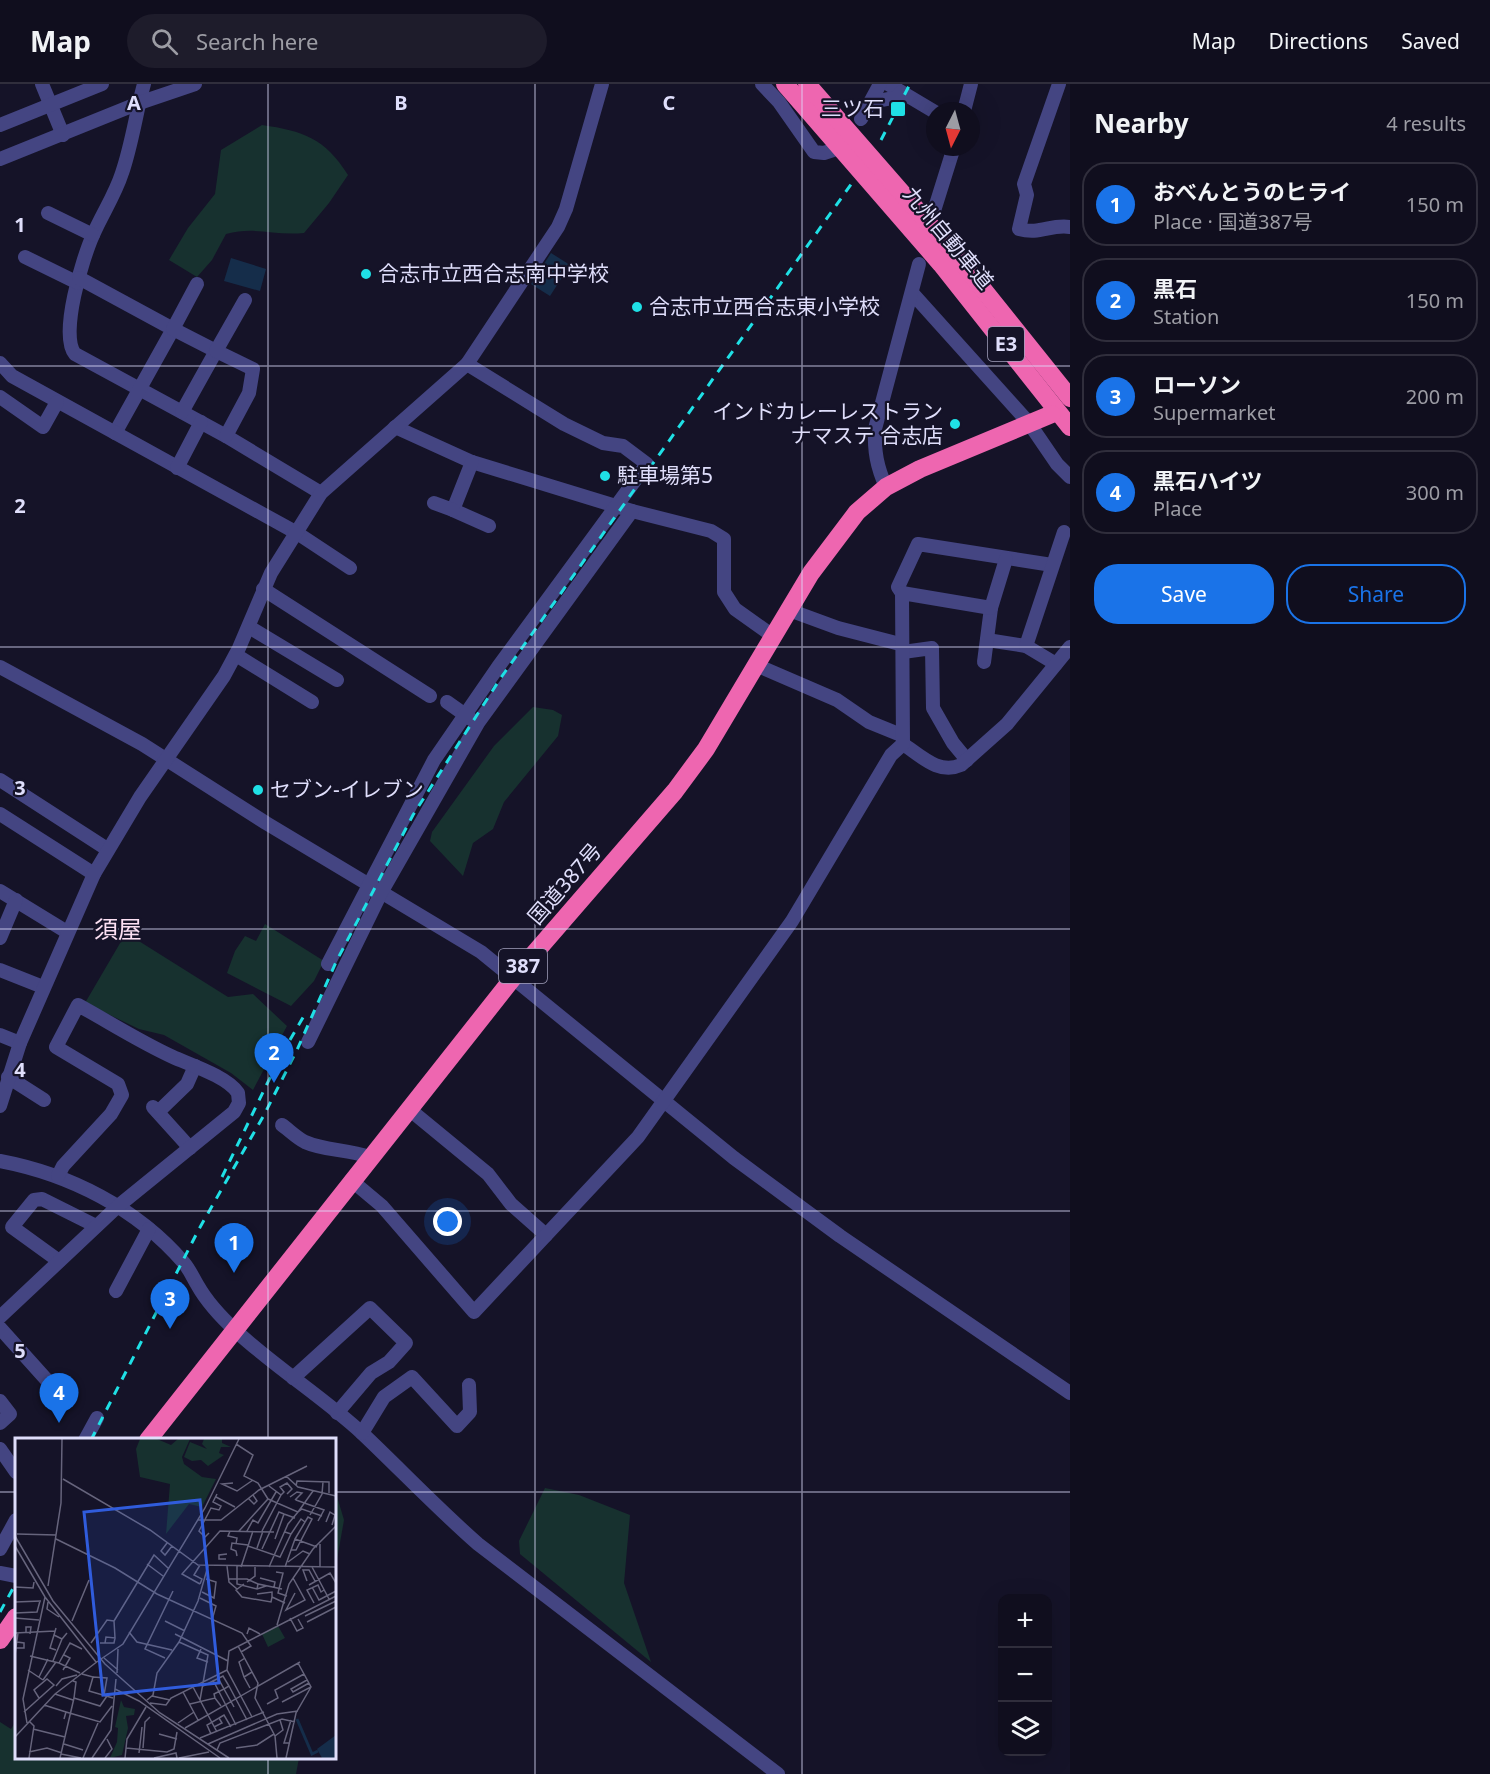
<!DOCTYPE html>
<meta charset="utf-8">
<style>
body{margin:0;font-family:"Noto Sans","Noto Sans JP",sans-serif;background:#1e1c2b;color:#f1f3f6}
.controls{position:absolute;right:18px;bottom:18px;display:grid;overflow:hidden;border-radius:12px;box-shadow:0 6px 24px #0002}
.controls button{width:54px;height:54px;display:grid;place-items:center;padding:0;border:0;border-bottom:2px solid #302e3c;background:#100e1e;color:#f1f3f6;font:30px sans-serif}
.compass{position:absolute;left:926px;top:18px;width:54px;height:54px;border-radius:50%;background:#100e1e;box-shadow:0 6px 24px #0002;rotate:186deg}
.you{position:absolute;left:448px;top:1138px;width:21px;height:21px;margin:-15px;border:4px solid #fff;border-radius:50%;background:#1a73e8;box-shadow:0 0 0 9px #1a73e833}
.badge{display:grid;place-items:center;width:39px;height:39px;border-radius:50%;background:#1a73e8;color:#fff;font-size:20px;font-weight:700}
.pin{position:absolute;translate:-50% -50px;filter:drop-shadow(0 2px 3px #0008)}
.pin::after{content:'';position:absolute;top:32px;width:21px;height:18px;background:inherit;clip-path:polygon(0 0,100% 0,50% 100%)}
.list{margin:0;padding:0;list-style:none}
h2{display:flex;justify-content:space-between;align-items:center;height:78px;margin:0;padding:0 24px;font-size:26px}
h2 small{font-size:20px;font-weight:400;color:#9c9ca4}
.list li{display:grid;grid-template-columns:39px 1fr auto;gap:18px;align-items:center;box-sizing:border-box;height:84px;margin:0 12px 12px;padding:0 12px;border:2px solid #302e3c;border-radius:24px}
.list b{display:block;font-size:22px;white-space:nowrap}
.list p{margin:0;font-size:20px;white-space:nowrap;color:#9c9ca4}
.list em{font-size:20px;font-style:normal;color:#9c9ca4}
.actions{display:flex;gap:12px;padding:18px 24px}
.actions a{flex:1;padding:14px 0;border:2px solid #1a73e8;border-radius:24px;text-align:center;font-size:21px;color:#1a73e8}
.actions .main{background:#1a73e8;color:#fff}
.icon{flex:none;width:33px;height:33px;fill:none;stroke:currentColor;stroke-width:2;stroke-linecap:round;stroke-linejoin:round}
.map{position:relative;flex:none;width:1070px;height:1690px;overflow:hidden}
header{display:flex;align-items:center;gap:36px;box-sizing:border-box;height:84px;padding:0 30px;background:#100e1e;border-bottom:2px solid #302e3c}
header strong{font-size:28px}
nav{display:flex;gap:33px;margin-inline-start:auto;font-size:21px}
.search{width:420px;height:54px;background:#1e1c2b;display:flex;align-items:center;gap:15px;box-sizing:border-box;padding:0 21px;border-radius:33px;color:#9c9ca4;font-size:22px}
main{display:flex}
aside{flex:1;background:#100e1e}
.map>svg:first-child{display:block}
</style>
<header>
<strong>Map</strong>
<div class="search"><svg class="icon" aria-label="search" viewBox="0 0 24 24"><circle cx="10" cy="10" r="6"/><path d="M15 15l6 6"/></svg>Search here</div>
<nav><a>Map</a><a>Directions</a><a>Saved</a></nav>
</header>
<main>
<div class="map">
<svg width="1070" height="1690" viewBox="0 0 1070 1690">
<rect width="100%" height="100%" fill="#151328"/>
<!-- green -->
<g fill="#17312f">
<path d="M 262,41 C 303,47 325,54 348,91 L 329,119 L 304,149 C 274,152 255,142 226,150 L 212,176 L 197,193 L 169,176 L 188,144 L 215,110 L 221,66 Z"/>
<path d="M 533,623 L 553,626 L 562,631 L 558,652 L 504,718 L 493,745 L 473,759 L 463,792 L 430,757 L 432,748 L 494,662 Z"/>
<path d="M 265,840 L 324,877 L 314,897 L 291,922 L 227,889 L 235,867 L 245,852 L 256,857 Z"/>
<path d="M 126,849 L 228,913 L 253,910 L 287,942 L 253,1006 L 231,989 L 164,951 L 139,945 L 85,919 Z"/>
<path d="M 545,1404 L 579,1411 L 630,1431 L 624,1499 L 651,1578 L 520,1470 L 519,1457 Z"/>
<path d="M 336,1409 L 344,1436 L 335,1487 L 334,1411 Z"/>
<path d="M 16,1637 L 16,1674 L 299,1674 L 296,1690 L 0,1690 L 0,1638 L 11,1645 Z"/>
</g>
<!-- water -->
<g fill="#152d4a">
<path d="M 551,169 L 570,181 L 550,212 L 531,200 Z"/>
<path d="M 231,174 L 266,185 L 260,207 L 224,197 Z"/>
</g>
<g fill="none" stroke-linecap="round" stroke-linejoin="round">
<!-- minor -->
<g stroke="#444582" stroke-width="14">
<path d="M 42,0 L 63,51"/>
<path d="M 144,0 C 136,29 132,60 122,89 C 115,111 102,130 93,151 C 83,173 59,251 75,270 L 226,352 L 321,409"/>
<path d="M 762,0 L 779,18 L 814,68 L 824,69 L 833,66"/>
<path d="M 888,0 L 935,28"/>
<path d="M 1059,0 L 1024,100 L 1027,111 L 1019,145 C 1040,151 1050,140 1070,143"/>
<path d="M 872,18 L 898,13 L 901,8"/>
<path d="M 964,27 L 971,0"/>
<path d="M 861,35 L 880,0"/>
<path d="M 0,41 L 102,0"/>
<path d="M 0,75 L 139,19 L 195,0"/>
<path d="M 934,127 L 954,63"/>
<path d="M 48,129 L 93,151"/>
<path d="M 25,173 L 78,199"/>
<path d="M 79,194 L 173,245 L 115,349"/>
<path d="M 913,210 L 1029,339 L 1057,380 L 1070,393"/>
<path d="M 0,279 L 12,292 L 297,449 L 350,484"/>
<path d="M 0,313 L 43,343 L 57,318"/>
<path d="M 182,328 L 216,267 L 173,245 L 197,200"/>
<path d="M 395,343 L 472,378 L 632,427 L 711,447 L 724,455 L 724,508 L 735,525 L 773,552"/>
<path d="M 226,352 L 249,309 L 253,285 L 216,267 L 245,216"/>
<path d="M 472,378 L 453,426 L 489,442"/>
<path d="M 177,384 L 201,338"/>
<path d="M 886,403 C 877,383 874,367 875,345 L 919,180"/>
<path d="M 434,419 L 453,426"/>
<path d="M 263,505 L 430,612"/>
<path d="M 902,509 L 898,503 L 918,460 L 1052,481"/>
<path d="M 789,526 L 838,544 L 900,560"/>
<path d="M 249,543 L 337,596"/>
<path d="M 987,556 L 1026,562 L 1056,580"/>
<path d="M 1026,562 L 1064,448"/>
<path d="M 903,568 L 932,564 L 933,624 L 953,659 L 967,676"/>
<path d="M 236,571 L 312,618"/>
<path d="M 984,578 L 991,524"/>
<path d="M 756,581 L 837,616 L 869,638 L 901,651"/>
<path d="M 0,583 L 142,660 L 266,739 L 481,868 L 734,1074 L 840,1152 L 1070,1309"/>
<path d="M 447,618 L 471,635"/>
<path d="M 903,660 C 921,672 939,691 961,681 L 1007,640 L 1070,563"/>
<path d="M 0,696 L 107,765"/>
<path d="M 0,730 L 94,790"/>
<path d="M 0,807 L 67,848"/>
<path d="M 0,854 L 16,816"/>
<path d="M 328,880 L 434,676 L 498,583 L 647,380 L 623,362 L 603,359 L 564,340 L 467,280"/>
<path d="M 0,886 L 43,903"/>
<path d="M 0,951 L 20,959"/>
<path d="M 308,958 L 382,807 L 478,639 L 632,427"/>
<path d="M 8,993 L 44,1016"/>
<path d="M 0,1022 L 20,959 L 94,790 L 140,713 L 224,592 L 239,564 L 271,489 L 321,409 L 467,280 L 558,143 L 566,125 L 602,0"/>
<path d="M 153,1023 L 190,1064"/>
<path d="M 409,1025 L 488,1090 L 511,1120 L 546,1151"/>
<path d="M 158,1028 L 187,1000 L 195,982"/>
<path d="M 282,1041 C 289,1046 297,1054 305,1058 C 325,1067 348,1065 369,1073"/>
<path d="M 0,1077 C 69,1090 137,1124 184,1179 C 190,1186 193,1194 198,1202 C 207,1218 222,1234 236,1247 C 276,1284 323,1313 363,1350 C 402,1387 438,1425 478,1460 L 778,1690"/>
<path d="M 351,1096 L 382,1122 L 474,1228 L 638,1053 L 792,837 L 891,671 L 903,660 L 902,509 L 991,524 L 1006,475"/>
<path d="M 59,1177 L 12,1143 L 34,1116 L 42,1115 L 96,1142"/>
<path d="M 116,1207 L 149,1145"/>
<path d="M 0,1233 L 117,1123 L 234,1028 L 239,1019 L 238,1009 C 228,993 191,981 173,973 C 140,958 109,938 78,921 L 56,963 L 118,1000 L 122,1011 L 111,1030 L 63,1082 L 58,1092"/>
<path d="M 0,1244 L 53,1303"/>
<path d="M 293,1294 L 370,1224 L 406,1259 L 389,1278 L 371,1289 L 337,1329"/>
<path d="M 0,1317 L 10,1330 L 0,1339"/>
<path d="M 362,1349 L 384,1313 L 412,1293 L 457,1342 L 470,1328 L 469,1301"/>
<path d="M 85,1356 L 97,1334"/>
<path d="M 0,1365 L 16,1388"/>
<path d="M 0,1465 L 16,1436"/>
<path d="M 0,1489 L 16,1492"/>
</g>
<!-- highway -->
<g stroke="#ee66b0" stroke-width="18">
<path d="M 785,0 L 941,180 L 1070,343"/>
<path d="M 807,0 L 950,164 L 1070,314"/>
<path d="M 148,1356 L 513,894 L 675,707 L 706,665 L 811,489 L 857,428 L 886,403 L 920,385 L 1052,330"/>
<path d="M 0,1556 L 16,1533"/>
</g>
<!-- rail -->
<g stroke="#1fe0e6" stroke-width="3" stroke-dasharray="9 8" stroke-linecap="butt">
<path d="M 881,56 L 910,0"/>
<path d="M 222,1093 L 280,973 L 305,930"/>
<path d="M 91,1356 L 199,1145 L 264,1031 L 297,966 L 336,878 L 413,731 L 500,595 L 852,99"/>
<path d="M 0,1528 L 16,1499"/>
</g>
</g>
<!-- grid -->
<path fill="none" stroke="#dfdefb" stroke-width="1.5" stroke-opacity="0.55" d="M 268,0 L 268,1356M 535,0 L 535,1690M 802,0 L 802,1690M 0,282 L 1070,282M 0,563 L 1070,563M 0,845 L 1070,845M 0,1127 L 1070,1127M 0,1408 L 16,1408M 334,1408 L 1070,1408M 268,1674 L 268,1690"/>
<!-- markers -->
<g fill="#1fe0e6" stroke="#151328" stroke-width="2">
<rect x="890" y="17" width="16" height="16" rx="3"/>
<circle cx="366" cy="190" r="6"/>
<circle cx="637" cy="223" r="6"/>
<circle cx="955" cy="340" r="6"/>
<circle cx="605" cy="392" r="6"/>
<circle cx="258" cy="706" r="6"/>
</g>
<g text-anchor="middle" stroke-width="4.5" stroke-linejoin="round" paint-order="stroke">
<!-- shield labels -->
<g fill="#151328" stroke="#a2a1bc" stroke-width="1.5">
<rect x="988" y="243" width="36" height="34" rx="4.5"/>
<rect x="499" y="865" width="48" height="34" rx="4.5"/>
</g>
<g font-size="20" font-weight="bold" fill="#dfdefb">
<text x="1006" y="267">E3</text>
<text x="523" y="889">387</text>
</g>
<!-- poi labels -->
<g font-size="21" fill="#dfdefb" stroke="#151328" text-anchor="start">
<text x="884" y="32" text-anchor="end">三ツ石</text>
<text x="378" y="197">合志市立西合志南中学校</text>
<text x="649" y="230">合志市立西合志東小学校</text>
<text x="943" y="335" text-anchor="end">インドカレーレストラン<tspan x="943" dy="24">ナマステ 合志店</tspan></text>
<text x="617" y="399">駐車場第5</text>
<text x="270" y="713">セブン-イレブン</text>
</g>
<!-- street labels -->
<g font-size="21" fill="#dfdefb" stroke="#151328">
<text transform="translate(948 154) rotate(50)" y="7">九州自動車道</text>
<text transform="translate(565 800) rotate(-49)" y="7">国道387号</text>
</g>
<!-- quarter labels -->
<g font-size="24" fill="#fce0f3" stroke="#151328">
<text x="118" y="854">須屋</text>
</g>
</g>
<!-- overview -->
<g transform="translate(15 1354)">
<rect width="321" height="321" fill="#151328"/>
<path d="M 125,1 L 142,1 L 156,7 L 163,1 L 175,1 L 167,19 L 169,26 L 187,39 L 201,41 L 187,69 L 174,66 L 151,96 L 155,46 L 125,39 L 121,11 ZM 189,1 L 207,1 L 207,5 L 216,9 L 206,9 L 204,15 L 209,17 L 193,28 L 186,22 L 177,23 L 169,19 L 175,4 L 192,11 L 187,6 ZM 263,188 L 270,200 L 253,209 L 247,196 ZM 106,262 L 109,269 L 120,271 L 119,277 L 111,278 L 113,290 L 107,317 L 95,320 L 102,304 L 103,290 L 100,289 Z" fill="#17312f"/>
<path d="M 321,297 L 321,320 L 307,320 L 302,311 Z" fill="#152d4a"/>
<path fill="none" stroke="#152d4a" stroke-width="3" d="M 282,281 L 297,316 L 303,313"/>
<path fill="none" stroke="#66647c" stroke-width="1.5" d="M 221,6 L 238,17 L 229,38 L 243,45 L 253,61M 271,38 L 283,49 L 321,58M 48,41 L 135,92 L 183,127 L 321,129M 218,45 L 207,46 L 222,53 L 238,42M 281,48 L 282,43 L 314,44 L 314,55M 298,53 L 283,74 L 287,71 L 307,78M 266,57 L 269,54 L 265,49 L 272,45 L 277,51 L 272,56M 201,59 L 220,69M 275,59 L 282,54 L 287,55 L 280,62M 233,60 L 239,66 L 242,63 L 238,57M 281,62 L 309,72 L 303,83M 295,77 L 307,56 L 308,44M 183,82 L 206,82 L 244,52 L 292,28M 311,84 L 315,74 L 320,77 L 317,87M 215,93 L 213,98 L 222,100 L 221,106M 224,93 L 253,61 L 283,74 L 273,86 L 254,129M 232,93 L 238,82 L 243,85 L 261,54M 247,93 L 266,57 L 254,48M 194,95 L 190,99 L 184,93 L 196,70 L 204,72 L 206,68 L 198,64 L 202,56M 2,96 L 41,97M 276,96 L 286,81 L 290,84M 0,98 L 38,163 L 90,226 L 145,275 L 214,320M 41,101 L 100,130 L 142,156 L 227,195 L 236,208 L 226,214M 260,101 L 269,76 L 280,80M 152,105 L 146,113 L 150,117 L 157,108M 0,108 L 30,159 L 81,224M 233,108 L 265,119 L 276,96 L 270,94M 242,110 L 248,93M 247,111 L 264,74 L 269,76M 276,112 L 281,112 L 297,81 L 293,79 L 280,101M 222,118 L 221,113 L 216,111 L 217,105 L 233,107M 211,121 L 204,121 L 204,117 L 212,116M 273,124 L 288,113 L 295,116M 132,126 L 148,138M 212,128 L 214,144 L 222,151M 222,128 L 222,146 L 242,151 L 251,148M 226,129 L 238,93M 270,129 L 280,101 L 302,109M 297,129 L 314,161M 305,129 L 305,106M 261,134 L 268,135 L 263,155 L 272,158M 245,140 L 260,144 L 259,149M 278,140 L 290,162 L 271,172 L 280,155M 213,141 L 232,141 L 243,146M 292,143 L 288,132 L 294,132 L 300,143M 232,144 L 240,138 L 240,129M 185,146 L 167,136 L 205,93 L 259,94M 185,146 L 187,141 L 179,137 L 185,127M 229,146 L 221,152 L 227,159 L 256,164 L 257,159M 294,147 L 315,135 L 321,145M 33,148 L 46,65 L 47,1M 0,149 L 18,150 L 19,144M 297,149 L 304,162 L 321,153M 242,151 L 243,146 L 267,151M 187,154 L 199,160 L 201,144 L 191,141M 242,156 L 257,154 L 257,159 L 270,165M 185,160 L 201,168 L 197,182M 0,164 L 26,163M 33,164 L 32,171 L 44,179M 299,165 L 292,152 L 303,147 L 306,154 L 309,152M 0,175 L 22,174 L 25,163M 290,178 L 321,163M 0,180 L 24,182M 275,180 L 282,193 L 288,190 L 283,181M 57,183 L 74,142M 150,183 L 170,193M 292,184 L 321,169M 262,187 L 274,146 L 298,111 L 321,88M 41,190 L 39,197 L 47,201 L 52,195M 114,194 L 122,204 L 157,212M 0,195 L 40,193M 11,195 L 11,189 L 16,189 L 15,196M 160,196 L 213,223M 232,196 L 234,190 L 245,196M 39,197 L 35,210 L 41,212M 164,204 L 193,217 L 185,262M 76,205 L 92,182 L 99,183M 85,205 L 99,205 L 100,200M 90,205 L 91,199 L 100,200 L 99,183 L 139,117 L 153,130M 223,208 L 243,245 L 240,260 L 260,298 L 262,320M 1,210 L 9,210 L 9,205 L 2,204M 186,211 L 182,220 L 193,224M 0,217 L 3,195M 15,218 L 44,225 L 65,235M 89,220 L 103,232M 150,220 L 130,211 L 158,153M 86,221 L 108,206 L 190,70 L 224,1M 38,223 L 47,201M 44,225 L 55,205 L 67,211M 13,232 L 28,242M 48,232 L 55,220 L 49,217M 102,235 L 103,211M 67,236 L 78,239 L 74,253 L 98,260M 24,239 L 33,221M 78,239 L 92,240 L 89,257M 229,239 L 224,224 L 230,220M 28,242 L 41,224M 198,242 L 221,287M 292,242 L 276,251 L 278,254 L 294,245M 41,248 L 47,241 L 62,237M 188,248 L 208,238 L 214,248 L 209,251 L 219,269M 214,248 L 232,282M 178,249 L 202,294M 235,250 L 229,239 L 237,234M 100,251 L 124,263 L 205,320M 168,254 L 183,282M 40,256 L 58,262M 137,258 L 155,262M 59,260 L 85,268 L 92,258M 200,260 L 199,256 L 209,251 L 203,240M 132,262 L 138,257 L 142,235 L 164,204 L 183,163 L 193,128M 267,264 L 296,249 L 283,225M 135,265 L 151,267 L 156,260 L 212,232M 175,266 L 200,260 L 206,268M 252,266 L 263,260 L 260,252 L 289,236M 29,267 L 51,274M 9,274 L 39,247 L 32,241 L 19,252 L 24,260M 237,279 L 212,232 L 214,213 L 321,158M 204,280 L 209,277 L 216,289M 49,281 L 51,274 L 85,284 L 97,268M 14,283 L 19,288 L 14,320M 12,285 L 8,261 L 30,159M 163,285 L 179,274M 170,290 L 285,224M 18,291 L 50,299M 144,296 L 162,301M 196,296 L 192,287 L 204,280 L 207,285 L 199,289M 260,298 L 268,292 L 265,282M 0,299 L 40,256 L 83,223M 185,300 L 249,274M 274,305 L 269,305 L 276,282M 49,306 L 68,312M 193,306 L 262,276 L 283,273M 111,310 L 152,314 L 159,311 L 162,294M 128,310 L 130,284 L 135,279M 221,310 L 242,307 L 259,296M 202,312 L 205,305 L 267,281 L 280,284M 14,314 L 32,310 L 47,315M 124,315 L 127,289M 46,316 L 66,320M 45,320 L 59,260 L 61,244 L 58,243M 68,320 L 83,285M 77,320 L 96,292 L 101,241M 90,320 L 97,311 L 92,301M 110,320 L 112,301 L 131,269M 139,320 L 161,315 L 162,320M 164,320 L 194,314M 271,320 L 281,275 L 296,249"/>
<path fill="#305cdc" fill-opacity="0.15" stroke="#305cdc" stroke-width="3" d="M 185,62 L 204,245 L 88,257 L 69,74 Z"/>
<rect width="321" height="321" fill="none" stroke="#dfdefb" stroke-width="3"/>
</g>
<g font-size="20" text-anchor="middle" font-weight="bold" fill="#dfdefb" stroke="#151328" stroke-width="4.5" stroke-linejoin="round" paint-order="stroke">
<text x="134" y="26">A</text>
<text x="401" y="26">B</text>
<text x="669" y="26">C</text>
<text x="20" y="148">1</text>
<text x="20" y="429">2</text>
<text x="20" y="711">3</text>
<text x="20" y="993">4</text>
<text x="20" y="1274">5</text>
</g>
</svg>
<div class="controls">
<button>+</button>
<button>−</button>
<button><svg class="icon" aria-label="layers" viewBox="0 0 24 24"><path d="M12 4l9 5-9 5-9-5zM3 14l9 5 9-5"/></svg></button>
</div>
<svg class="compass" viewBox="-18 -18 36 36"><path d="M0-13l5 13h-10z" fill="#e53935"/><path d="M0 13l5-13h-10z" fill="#9c9ca4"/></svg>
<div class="you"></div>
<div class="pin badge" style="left:234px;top:1189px">1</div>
<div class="pin badge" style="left:274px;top:999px">2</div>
<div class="pin badge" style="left:170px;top:1245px">3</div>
<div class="pin badge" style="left:59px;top:1339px">4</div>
</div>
<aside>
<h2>Nearby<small>4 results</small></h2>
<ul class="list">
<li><span class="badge">1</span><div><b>おべんとうのヒライ</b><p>Place · 国道387号</p></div><em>150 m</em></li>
<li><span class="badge">2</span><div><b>黒石</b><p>Station</p></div><em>150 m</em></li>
<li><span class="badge">3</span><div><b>ローソン</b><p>Supermarket</p></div><em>200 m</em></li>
<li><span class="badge">4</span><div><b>黒石ハイツ</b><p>Place</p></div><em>300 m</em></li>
</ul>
<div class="actions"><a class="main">Save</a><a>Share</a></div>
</aside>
</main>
